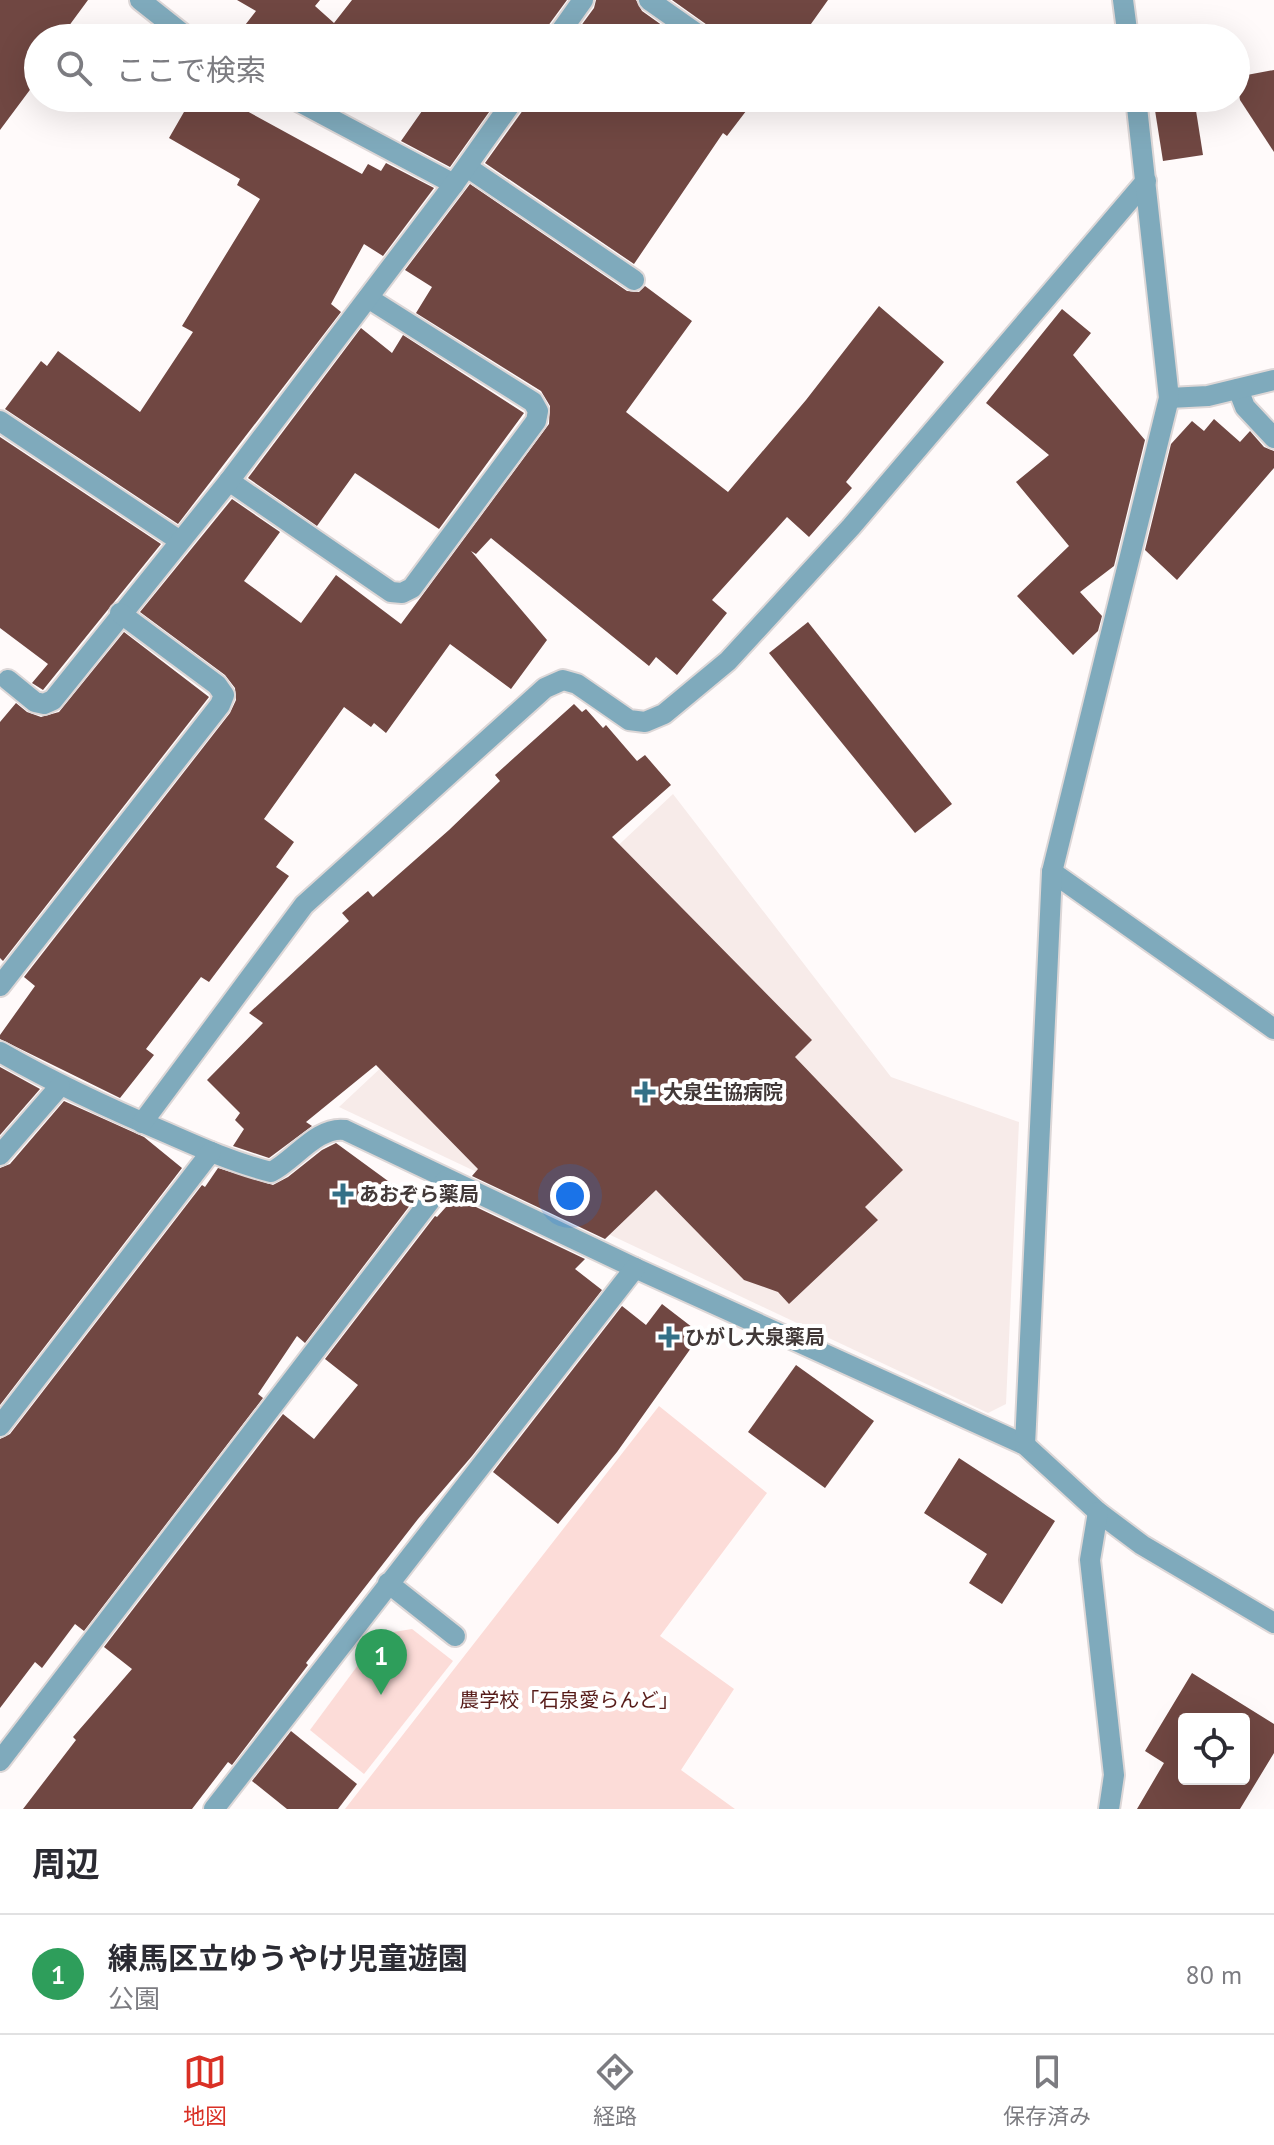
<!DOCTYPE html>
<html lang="ja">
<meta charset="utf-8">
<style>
body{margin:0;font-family:"PT Sans","Noto Sans JP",sans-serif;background:#f2f2f3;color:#2b2b33}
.controls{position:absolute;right:24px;bottom:24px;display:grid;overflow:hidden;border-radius:8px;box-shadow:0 8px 32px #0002}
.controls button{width:72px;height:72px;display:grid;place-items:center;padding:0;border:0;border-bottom:2px solid #e1e1e2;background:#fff;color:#2b2b33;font:40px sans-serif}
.you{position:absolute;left:570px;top:1196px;width:28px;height:28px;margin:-20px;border:6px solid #fff;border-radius:50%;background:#1a73e8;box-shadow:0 0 0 12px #1a73e833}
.badge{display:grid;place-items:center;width:52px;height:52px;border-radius:50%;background:#d93025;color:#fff;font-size:26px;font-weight:700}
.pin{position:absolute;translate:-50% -66px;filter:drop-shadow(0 2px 4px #0008)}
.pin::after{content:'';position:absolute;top:42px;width:28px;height:24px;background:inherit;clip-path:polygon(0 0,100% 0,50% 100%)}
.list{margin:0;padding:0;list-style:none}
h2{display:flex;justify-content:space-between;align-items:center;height:104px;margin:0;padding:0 32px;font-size:34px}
h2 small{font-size:26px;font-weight:400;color:#7c7c81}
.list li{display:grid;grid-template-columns:52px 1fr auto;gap:24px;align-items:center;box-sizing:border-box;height:120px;padding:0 32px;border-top:2px solid #e1e1e2}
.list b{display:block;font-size:30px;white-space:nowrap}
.list p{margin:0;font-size:26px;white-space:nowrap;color:#7c7c81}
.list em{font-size:26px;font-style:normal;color:#7c7c81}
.icon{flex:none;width:44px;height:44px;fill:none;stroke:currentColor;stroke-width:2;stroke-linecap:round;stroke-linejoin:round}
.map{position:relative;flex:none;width:1274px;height:1809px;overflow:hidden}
.search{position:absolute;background:#fff;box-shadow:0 8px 32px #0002;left:24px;right:24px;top:24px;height:88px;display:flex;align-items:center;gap:20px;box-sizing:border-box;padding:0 28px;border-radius:44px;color:#7c7c81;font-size:30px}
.sheet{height:224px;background:#fff}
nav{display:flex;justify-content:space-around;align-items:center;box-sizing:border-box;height:112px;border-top:2px solid #e1e1e2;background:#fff;font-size:22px;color:#7c7c81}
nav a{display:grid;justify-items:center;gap:4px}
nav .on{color:#d93025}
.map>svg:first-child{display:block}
</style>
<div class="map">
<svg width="1274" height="1809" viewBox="0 0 1274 1809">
<rect width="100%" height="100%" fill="#fffafa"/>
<!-- built -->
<path fill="#f7ebe9" d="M 673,794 L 891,1077 L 1019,1122 L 1006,1404 L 988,1413 L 339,1107 Z"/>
<!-- green -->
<g fill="#fcdcd8">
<path d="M 659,1406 L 767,1493 L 660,1636 L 734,1689 L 681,1770 L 735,1809 L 345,1809 Z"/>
<path d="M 412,1629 L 453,1661 L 364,1774 L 310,1730 L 381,1634 Z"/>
</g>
<!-- building -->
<g fill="#704742" fill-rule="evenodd">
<path d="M 0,0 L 88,0 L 60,38 L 38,38 L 38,79 L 0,130 Z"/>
<path d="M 237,0 L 320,0 L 315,6 L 334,23 L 352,0 L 567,0 L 545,30 L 543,38 L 301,38 L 293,33 L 289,38 L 235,38 L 256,11 Z"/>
<path d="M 596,0 L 636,0 L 642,11 L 680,38 L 572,38 L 594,8 Z"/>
<path d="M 672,0 L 828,0 L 801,38 L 716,38 L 710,27 Z"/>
<path d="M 1274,70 L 1274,152 L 1240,100 L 1236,77 Z"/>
<path d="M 192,98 L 223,98 L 362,174 L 368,164 L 381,171 L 386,163 L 434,188 L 383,256 L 364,244 L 331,304 L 341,312 L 178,524 L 5,409 L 41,361 L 47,366 L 58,351 L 140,412 L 193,332 L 182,326 L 260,199 L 237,185 L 240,179 L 169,138 Z"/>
<path d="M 401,98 L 499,98 L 450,167 L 401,141 L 422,111 Z"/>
<path d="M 528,98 L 756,98 L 727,136 L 723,133 L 634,264 L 485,163 L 526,106 Z"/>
<path d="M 1194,98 L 1203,155 L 1163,161 L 1154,104 Z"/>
<path d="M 470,184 L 627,291 L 639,292 L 645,286 L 692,321 L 626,412 L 728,492 L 806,400 L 879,306 L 944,362 L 846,482 L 852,488 L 809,537 L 787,517 L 712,600 L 727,613 L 677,675 L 656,657 L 649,666 L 491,538 L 476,554 L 471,551 L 547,640 L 511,689 L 450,644 L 386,733 L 374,723 L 371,727 L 344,707 L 264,819 L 294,842 L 276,867 L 289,876 L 209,982 L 201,977 L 146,1049 L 154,1055 L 120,1098 L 0,1039 L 0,1035 L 35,986 L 24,977 L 230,713 L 236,700 L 235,688 L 225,675 L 140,612 L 232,499 L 280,532 L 244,581 L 301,623 L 336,575 L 401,624 L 549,424 L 550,406 L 541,391 L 416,313 L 432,287 L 405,270 Z"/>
<path d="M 1062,309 L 1091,333 L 1073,355 L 1145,440 L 1114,566 L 1080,592 L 1102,616 L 1098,631 L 1073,655 L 1017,596 L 1069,546 L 1016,482 L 1049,455 L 986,403 Z"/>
<path d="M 361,328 L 392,353 L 403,335 L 524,413 L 439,529 L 355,473 L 317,526 L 248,478 Z"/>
<path d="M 1214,419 L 1240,442 L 1250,431 L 1264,447 L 1274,451 L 1274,468 L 1177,580 L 1145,550 L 1171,444 L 1192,421 L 1204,431 Z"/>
<path d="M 0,437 L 161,544 L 43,690 L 32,683 L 48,664 L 0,628 Z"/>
<path d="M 808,622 L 952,804 L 915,833 L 769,653 Z"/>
<path d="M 124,632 L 209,697 L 3,961 L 0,958 L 0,722 L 16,703 L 27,712 L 41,717 L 59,712 Z"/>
<path d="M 574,704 L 582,712 L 586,709 L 603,728 L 606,725 L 637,761 L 645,755 L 671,785 L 612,837 L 812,1040 L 795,1057 L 903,1170 L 865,1207 L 878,1220 L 789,1304 L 778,1292 L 744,1280 L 656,1190 L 605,1239 L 472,1176 L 478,1169 L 376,1065 L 306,1122 L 312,1126 L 269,1158 L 233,1146 L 244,1129 L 235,1120 L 240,1113 L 207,1080 L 263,1023 L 249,1013 L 349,921 L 342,913 L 368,891 L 373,897 L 449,830 L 500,781 L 495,775 Z"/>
<path d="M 0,1067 L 40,1089 L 0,1135 Z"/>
<path d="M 64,1101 L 144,1137 L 182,1168 L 0,1405 L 0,1168 L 10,1164 Z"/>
<path d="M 336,1143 L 414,1200 L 305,1343 L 297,1336 L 258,1394 L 263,1398 L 84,1631 L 75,1624 L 42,1668 L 35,1662 L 0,1708 L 0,1439 L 10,1434 L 202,1185 L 205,1187 L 218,1168 L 273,1185 L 288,1177 L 322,1150 Z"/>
<path d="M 455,1197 L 585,1259 L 575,1269 L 602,1290 L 472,1456 L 418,1519 L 306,1663 L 308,1665 L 232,1765 L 228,1762 L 192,1809 L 23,1809 L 76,1740 L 73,1737 L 132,1669 L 104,1647 L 283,1414 L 314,1439 L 358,1385 L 325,1359 L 435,1216 L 437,1217 Z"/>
<path d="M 662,1304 L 701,1334 L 617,1452 L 558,1524 L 493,1472 L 622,1306 L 646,1325 Z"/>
<path d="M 796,1365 L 874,1421 L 825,1488 L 748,1432 Z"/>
<path d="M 959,1458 L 1055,1521 L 1002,1604 L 969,1583 L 987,1554 L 924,1513 Z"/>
<path d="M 1192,1673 L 1274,1724 L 1274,1753 L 1240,1809 L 1137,1809 L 1164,1763 L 1145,1751 ZM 1184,1719 L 1244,1719 L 1244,1779 L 1184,1779 Z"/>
<path d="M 291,1731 L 357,1784 L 338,1809 L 287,1809 L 252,1781 Z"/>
</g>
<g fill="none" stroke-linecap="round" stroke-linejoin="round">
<!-- minor casing -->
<g stroke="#ddd7d7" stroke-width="24">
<g id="minor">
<path d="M 140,0 L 188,38"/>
<path d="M 649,0 L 703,38"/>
<path d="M 1123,0 L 1128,38"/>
<path d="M 556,38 L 583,0"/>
<path d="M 292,98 L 454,184"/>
<path d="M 467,167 L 634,280"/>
<path d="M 1238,389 L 1245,407 L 1274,438"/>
<path d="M 1169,398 L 1208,396 L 1274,380"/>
<path d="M 0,421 L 180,541"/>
<path d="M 229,481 L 391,592 L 402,593 L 412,588 L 536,421 L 538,411 L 533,402 L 368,298"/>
<path d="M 8,680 L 35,702 L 44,704 L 53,700 L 229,481 L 454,184 L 515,98"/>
<path d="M 1052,872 L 1274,1029"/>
<path d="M 0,986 L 220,705 L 224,695 L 217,685 L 120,613"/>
<path d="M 0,1052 C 54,1083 110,1109 167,1133 C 201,1148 235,1163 271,1172 C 294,1161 317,1126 345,1130 L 635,1268 L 1025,1445 L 1098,1512 L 1142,1545 L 1274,1623"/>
<path d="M 142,1123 L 304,905 L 545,688 L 563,680 L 577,684 L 629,720 L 645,722 L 664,714 L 728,661 L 851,527 L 1146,181"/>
<path d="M 0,1155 L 60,1086"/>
<path d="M 0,1426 L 211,1152"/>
<path d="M 1025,1445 L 1052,872 L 1169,398 L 1136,98"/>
<path d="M 1098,1512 L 1090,1560 L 1114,1775 L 1109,1809"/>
<path d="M 388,1583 L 455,1636"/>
<path d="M 0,1761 L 446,1180"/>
<path d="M 214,1809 L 635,1268"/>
</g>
</g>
<!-- minor -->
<use href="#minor" stroke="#7faabc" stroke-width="20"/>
</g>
<!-- markers -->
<g fill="#337087" stroke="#fff" stroke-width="3">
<path d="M641 1080h8v8h8v8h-8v8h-8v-8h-8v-8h8z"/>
<path d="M339 1182h8v8h8v8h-8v8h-8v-8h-8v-8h8z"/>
<path d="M665 1325h8v8h8v8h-8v8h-8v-8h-8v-8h8z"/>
</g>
<g text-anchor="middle" stroke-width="8" stroke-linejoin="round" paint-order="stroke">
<!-- poi labels -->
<g font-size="20" font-weight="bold" fill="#423938" stroke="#fff" text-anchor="start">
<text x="663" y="1099">大泉生協病院</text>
<text x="359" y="1201">あおぞら薬局</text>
<text x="685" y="1344">ひがし大泉薬局</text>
</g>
<!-- park labels -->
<g font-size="20" fill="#571c19" stroke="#fff">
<text x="569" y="1707">農学校「石泉愛らんど」</text>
</g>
</g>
</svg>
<div class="controls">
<button><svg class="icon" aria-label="locate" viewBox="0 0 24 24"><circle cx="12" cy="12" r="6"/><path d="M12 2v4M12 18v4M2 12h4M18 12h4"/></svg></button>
</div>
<div class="you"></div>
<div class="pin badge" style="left:381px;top:1695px;background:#2e9e5b">1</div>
<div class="search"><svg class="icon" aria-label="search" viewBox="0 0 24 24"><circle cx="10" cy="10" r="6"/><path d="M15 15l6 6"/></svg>ここで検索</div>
</div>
<section class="sheet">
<h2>周辺<small></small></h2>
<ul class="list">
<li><span class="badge" style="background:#2e9e5b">1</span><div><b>練馬区立ゆうやけ児童遊園</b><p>公園</p></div><em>80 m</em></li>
</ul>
</section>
<nav>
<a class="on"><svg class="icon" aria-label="map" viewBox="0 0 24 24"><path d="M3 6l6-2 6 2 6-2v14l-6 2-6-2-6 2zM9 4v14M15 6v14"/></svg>地図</a>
<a><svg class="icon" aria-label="directions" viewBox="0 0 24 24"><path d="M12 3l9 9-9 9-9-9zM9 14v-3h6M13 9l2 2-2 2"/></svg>経路</a>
<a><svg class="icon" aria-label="saved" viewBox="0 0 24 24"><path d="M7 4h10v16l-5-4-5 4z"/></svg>保存済み</a>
</nav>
